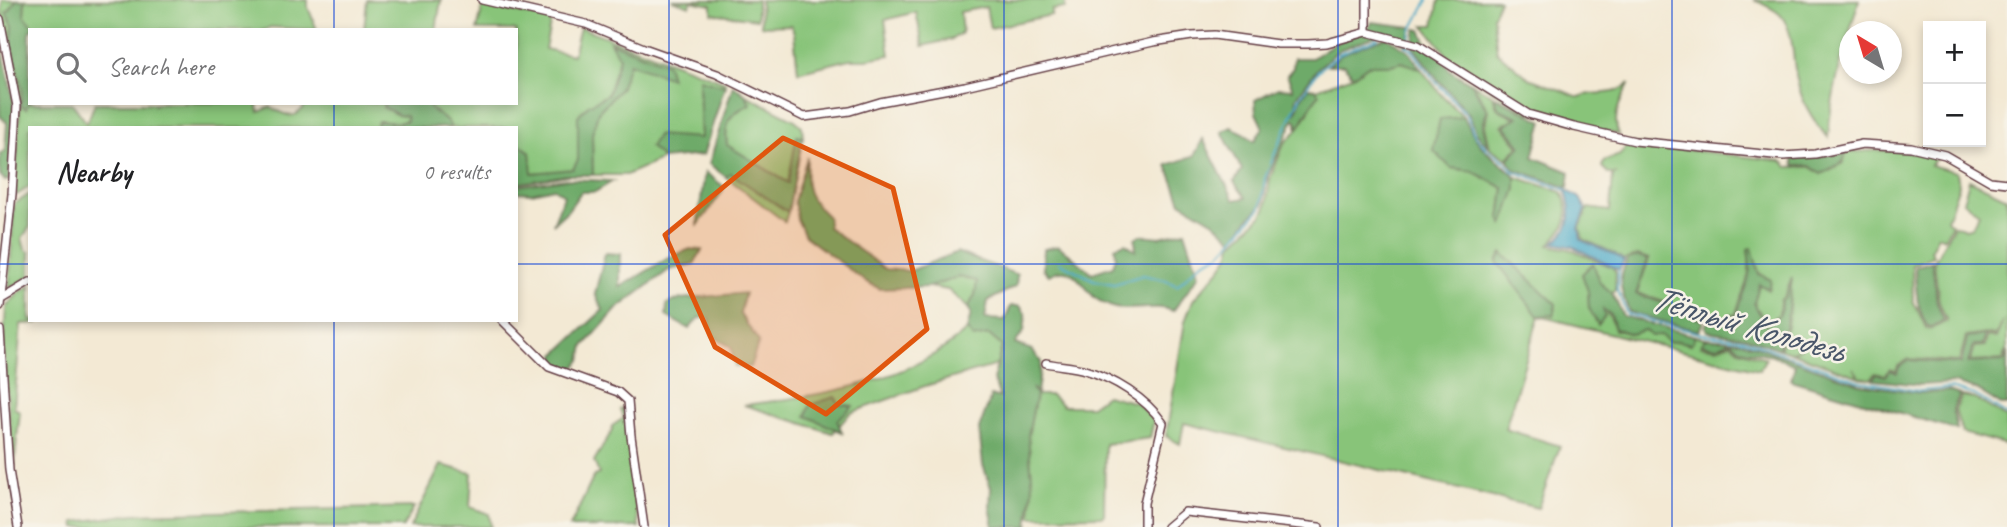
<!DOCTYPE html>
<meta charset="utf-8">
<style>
body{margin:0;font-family:Caveat,sans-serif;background:#f2f2f2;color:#202124}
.controls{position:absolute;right:21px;top:21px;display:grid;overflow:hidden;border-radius:0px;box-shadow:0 4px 10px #0003}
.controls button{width:63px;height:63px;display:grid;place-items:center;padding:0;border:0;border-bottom:2px solid #e0e0e0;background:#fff;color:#202124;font:35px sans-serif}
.compass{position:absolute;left:1839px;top:21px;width:63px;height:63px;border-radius:50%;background:#fff;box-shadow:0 4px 10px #0003;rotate:322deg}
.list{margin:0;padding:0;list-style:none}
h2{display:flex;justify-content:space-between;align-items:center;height:91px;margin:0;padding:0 28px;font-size:30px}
h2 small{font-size:23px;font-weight:400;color:#757577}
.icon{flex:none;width:38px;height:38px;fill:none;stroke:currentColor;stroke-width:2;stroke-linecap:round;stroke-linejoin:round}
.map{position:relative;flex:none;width:2007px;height:527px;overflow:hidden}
.search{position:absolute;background:#fff;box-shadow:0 4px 10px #0003;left:28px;top:28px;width:490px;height:77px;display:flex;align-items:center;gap:18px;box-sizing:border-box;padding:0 24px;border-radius:0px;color:#757577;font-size:26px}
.panel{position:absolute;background:#fff;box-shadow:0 4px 10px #0003;left:28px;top:126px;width:490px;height:196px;border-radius:0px}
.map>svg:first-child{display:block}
</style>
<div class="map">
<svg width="2007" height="527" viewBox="0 0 2007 527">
<rect width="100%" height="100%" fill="#f7f3e8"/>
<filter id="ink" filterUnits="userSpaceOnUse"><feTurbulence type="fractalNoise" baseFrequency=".0143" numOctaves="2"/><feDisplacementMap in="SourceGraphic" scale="14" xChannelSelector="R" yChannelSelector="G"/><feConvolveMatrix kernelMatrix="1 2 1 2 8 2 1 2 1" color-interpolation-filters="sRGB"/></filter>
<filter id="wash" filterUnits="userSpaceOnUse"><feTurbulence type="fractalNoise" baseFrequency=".00686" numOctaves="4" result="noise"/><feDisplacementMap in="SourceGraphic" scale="28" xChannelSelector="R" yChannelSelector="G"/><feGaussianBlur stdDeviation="1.57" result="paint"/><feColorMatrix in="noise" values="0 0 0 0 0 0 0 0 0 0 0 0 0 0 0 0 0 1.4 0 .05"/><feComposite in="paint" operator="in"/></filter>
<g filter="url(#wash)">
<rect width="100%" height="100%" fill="#f3e9d4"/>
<!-- green -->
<g fill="#88c479" stroke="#697252" stroke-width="2" fill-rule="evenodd">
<path d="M 2,0 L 16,0 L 11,45 L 22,88 L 23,107 L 26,108 L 30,99 L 30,103 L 72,103 L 87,123 L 95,103 L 154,103 L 154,105 L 158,103 L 257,103 L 259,112 L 270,107 C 288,116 295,122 307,103 L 385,103 L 384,107 L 398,115 L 406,116 L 407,121 L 396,123 L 379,121 L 376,128 L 30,128 L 30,186 L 17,195 L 15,194 L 20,107 L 2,14 Z"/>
<path d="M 25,0 L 308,0 L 308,7 L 317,30 L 270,27 L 265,30 L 35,30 L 24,15 Z"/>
<path d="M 367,0 L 441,0 L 436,30 L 364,30 Z"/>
<path d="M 672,0 L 757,0 L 757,19 L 712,13 L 712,5 L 691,1 L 690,6 Z"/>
<path d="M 760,0 L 1076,0 L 1065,1 L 1065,8 L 1052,10 L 1052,15 L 990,28 L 986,7 L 960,12 L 962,33 L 952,39 L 923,46 L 916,12 L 885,20 L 890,55 L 867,59 L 850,59 L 798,72 L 794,33 L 791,25 L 761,26 Z"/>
<path d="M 1439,0 L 1499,0 L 1493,16 L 1497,52 L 1529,78 L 1579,97 C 1597,89 1613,99 1630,83 C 1621,99 1611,117 1619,135 L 1553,116 L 1528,112 L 1457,68 L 1424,25 L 1434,25 Z"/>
<path d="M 1859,0 C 1846,45 1831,90 1828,137 C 1811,119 1800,99 1796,75 C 1792,55 1794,33 1782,17 C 1777,9 1763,5 1755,0 Z"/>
<path d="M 483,6 L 551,19 L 545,49 L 573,55 L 580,27 L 725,82 L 725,86 L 699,80 L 701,138 L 650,147 L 663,159 L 626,175 L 593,175 L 592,134 L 598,112 L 620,89 L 629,63 L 670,77 L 667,64 L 612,42 L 619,58 L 608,94 L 587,106 L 578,116 L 578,160 L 573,170 L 531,173 L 530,152 L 516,141 L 516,128 L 450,128 L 449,123 L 432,110 L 427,103 L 516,103 L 516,30 L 477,30 Z"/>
<path d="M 1402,62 L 1421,69 L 1441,94 L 1464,117 L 1440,120 L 1451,168 L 1472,171 L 1504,188 L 1500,219 L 1516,189 L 1516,177 L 1562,192 C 1574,218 1566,226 1549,245 L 1573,250 L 1612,267 L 1616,272 L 1615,290 L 1612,293 L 1600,283 L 1593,264 L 1582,274 L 1588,291 L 1589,308 C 1606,308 1610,313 1615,330 L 1632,334 L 1645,329 L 1661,335 L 1669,342 L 1679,341 L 1691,344 L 1695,336 L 1705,338 L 1701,346 L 1717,348 L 1731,343 L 1739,350 L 1766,358 L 1759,370 L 1539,316 L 1505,429 L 1560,446 L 1538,508 L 1184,423 L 1180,444 L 1166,436 L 1185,321 L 1193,300 L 1221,268 L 1230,253 L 1232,244 L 1262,215 L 1266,207 L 1270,179 L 1284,144 L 1297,130 L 1308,113 L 1311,104 L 1319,95 L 1316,89 L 1353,76 L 1368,65 L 1391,65 ZM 1502,254 L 1556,304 L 1553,315 L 1497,262 Z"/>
<path d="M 1473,84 L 1492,95 L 1498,109 L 1516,118 L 1502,125 L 1519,146 L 1507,159 L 1490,148 L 1485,125 L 1488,110 Z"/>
<path d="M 746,95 L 795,120 L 802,126 L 803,137 L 797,137 L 789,183 L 727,145 C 724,121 729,114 750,104 Z"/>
<path d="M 1629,143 L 1782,161 L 1788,167 L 1810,167 L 1821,174 L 1843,163 L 1846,153 C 1877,149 1907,148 1937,158 L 1930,165 L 1957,172 L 1959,185 L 1947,220 L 1952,224 L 1944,238 L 1938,235 L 1931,249 L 1933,256 L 1912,265 L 1913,300 L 1926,328 L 1932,329 L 1947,321 L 1939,302 L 1934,262 L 1954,225 L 1966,229 L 1972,227 L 1979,213 L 1963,202 L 1969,180 L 2007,198 L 2007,348 L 2002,360 L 1970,362 L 1975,347 L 1985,346 L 1987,336 L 1996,338 L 2003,321 L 1995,336 L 1985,334 L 1966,337 L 1959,362 L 1909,359 L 1898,366 L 1896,371 L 1890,369 L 1885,375 L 1875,373 L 1871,379 L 1860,377 L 1853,368 L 1859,377 L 1793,353 L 1802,348 L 1791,352 L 1781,349 L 1781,339 L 1787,327 L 1792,277 L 1784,297 L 1780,300 L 1779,314 L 1766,324 L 1754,303 L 1759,284 L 1769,290 L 1771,280 L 1759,273 L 1752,248 L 1748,249 C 1753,282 1743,285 1736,314 C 1706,324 1698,315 1670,309 L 1670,304 L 1637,293 L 1649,259 L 1638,255 L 1624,260 L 1614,253 L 1583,239 L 1580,228 L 1588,208 L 1610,211 L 1613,175 L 1617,174 L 1609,174 L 1602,167 L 1604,161 L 1620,155 Z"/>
<path d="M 730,173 L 788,212 L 785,222 L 726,177 Z"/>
<path d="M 30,194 L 30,227 L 22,238 L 25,249 L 30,253 L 30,277 L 9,288 L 14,204 Z"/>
<path d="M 959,277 L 978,281 L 975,295 L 968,308 L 948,290 L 929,287 Z"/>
<path d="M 30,286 L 30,320 L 38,320 L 38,323 L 21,324 L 14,408 L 20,411 L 14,468 L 3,352 L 6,307 L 20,292 Z"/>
<path d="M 967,330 L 973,338 L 989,335 L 1002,346 L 997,365 L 925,386 L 850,413 L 833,433 L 744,405 C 819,396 910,383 967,330 Z"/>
<path d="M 1036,395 L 1051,395 L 1063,406 L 1091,406 L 1106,395 L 1137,403 L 1154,420 L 1150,438 L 1105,444 L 1104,516 L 1031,517 L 1033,488 L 1028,436 Z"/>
<path d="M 1962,396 L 1974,398 L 2007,418 L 2007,445 L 1962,433 L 1955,410 Z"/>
<path d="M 625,407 L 639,527 L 570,527 L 594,476 L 599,474 L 594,461 L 612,431 L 612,426 L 624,418 L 620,410 Z"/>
<path d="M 441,465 L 472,473 L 470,507 L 489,514 L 491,527 L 410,527 Z"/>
<path d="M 414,507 L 403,527 L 76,527 L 75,522 L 134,514 Z"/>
</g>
<!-- forest -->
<g fill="#6eaa69" stroke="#5c644a" stroke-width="2">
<path d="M 16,0 L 25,0 L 24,15 L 35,30 L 30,30 L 30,99 L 26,109 L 21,105 L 22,88 L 11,45 L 13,26 L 6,13 L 10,10 Z"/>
<path d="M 1372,22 L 1412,27 L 1408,45 L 1385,32 L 1339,50 L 1317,69 L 1297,97 L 1295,114 L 1302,97 L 1308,88 L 1316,89 L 1319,95 C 1310,105 1305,118 1297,130 L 1297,121 L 1294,119 L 1267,178 L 1263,205 L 1250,217 L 1233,240 L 1214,222 L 1181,202 L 1167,165 L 1194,156 L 1203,139 L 1234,200 L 1246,198 L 1234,182 L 1242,170 L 1222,132 L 1231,127 L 1242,132 L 1254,141 L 1263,128 L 1256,113 L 1255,100 L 1278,88 L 1293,89 L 1287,75 L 1293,68 L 1294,58 L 1312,58 L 1333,44 L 1367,29 Z"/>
<path d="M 1416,29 L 1421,30 L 1429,47 L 1434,49 L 1450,70 L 1472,84 L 1487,110 L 1483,125 L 1488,147 L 1476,132 L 1469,114 L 1439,81 L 1413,47 Z"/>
<path d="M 0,37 L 15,108 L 9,180 L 5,181 L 0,175 L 0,154 L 5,150 L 7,123 L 0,116 Z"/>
<path d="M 1386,37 L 1408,50 L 1421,69 L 1402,62 L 1391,65 L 1368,65 L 1353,76 L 1344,65 L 1329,65 L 1341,54 Z"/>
<path d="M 610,42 L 667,64 L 671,78 L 629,63 L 620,89 L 598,112 L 592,134 L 593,175 L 567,175 L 516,184 L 516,141 L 530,152 L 532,173 L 573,169 L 578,160 L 578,116 L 587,106 L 608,94 L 619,58 Z"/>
<path d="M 699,79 L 725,86 L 703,155 L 663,159 L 650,147 L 657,135 L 701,138 Z"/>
<path d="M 733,85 L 746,95 L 750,104 C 729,114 724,121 727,145 L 788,183 L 797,136 L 803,137 L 788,212 L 730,173 L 726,177 L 709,164 Z"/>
<path d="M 1494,96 L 1543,121 L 1533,157 L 1570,172 L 1568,188 L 1514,169 L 1508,159 L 1521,146 L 1504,125 L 1518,117 L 1499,109 Z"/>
<path d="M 385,103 L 427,103 L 432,110 L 449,123 L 450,128 L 376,128 L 378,121 L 396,123 L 407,121 L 406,116 L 398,115 L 383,107 Z"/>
<path d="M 1464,117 C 1471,129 1475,141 1486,151 C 1496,160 1507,167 1516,177 L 1516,189 L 1503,225 L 1500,219 L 1504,188 L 1472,171 L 1451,168 L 1433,150 L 1440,119 Z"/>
<path d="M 1846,153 L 1843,162 L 1821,174 L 1810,166 L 1794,166 L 1793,159 Z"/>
<path d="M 807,157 C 806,189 804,194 828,217 L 828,227 L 885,269 L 910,271 L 957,252 C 977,261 998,266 1017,275 L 1016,286 L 988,301 L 985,319 L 1005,320 L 1011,306 L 1020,306 L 1026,315 L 1024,331 L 1015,344 L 1032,350 L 1041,362 L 1037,393 L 1032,388 L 1036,395 L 1028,436 L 1033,488 L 1028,527 L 994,527 L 990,507 L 991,488 L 983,465 L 979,429 L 991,396 L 1000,397 L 993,380 L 1002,346 L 989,335 L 973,338 L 967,330 L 971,313 L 968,308 L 975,295 L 977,281 L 959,277 L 929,287 L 880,289 L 866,282 L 846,267 L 805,236 L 797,219 L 794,201 Z"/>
<path d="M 705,172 L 723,186 L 723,191 L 697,227 Z"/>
<path d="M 566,179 L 613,181 L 595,192 L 581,192 L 568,210 L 553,224 L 564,195 L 554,188 L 532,193 L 516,192 L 516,186 Z"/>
<path d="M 1185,231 L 1199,275 L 1173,311 C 1155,303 1124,313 1112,307 C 1106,305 1097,300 1093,296 C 1080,282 1071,262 1049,275 L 1043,269 L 1044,249 L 1059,246 L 1092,273 L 1113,266 L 1116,257 L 1115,247 L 1125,243 L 1136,250 L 1135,238 L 1141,235 L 1160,237 Z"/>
<path d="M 1752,248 L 1759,274 L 1771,280 L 1769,289 L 1759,284 L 1754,303 L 1766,325 L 1780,314 L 1781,300 L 1785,297 L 1792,277 L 1786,327 L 1779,339 L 1780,349 L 1745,337 L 1707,331 L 1705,326 L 1709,320 L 1723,319 L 1736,315 C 1743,285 1754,282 1748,249 Z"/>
<path d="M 690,249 L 702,250 L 694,264 L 669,270 L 617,309 L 584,346 L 581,360 L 573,370 L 556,364 L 555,355 L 603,310 L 595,294 L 605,253 L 620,254 L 620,287 L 667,259 Z"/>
<path d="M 1502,253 L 1556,304 L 1553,315 L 1538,316 L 1497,262 Z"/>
<path d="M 1638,256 L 1648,259 L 1636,294 L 1670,305 L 1670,309 L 1689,314 L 1703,321 L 1699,331 L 1629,312 C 1621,291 1616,280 1628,259 Z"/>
<path d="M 1932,261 L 1937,303 L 1944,320 L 1932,327 L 1927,326 C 1916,306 1916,289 1915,267 Z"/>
<path d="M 1593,263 L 1600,283 L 1612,293 L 1623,316 L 1695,336 L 1691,344 L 1679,341 L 1669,342 L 1661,335 L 1651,336 L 1645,330 L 1632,334 L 1615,329 L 1611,315 L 1603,309 L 1605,316 L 1598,325 L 1589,308 L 1588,291 L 1582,274 Z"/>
<path d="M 745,293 L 740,314 L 759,342 L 750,367 L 735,367 L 731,347 L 713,336 L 709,318 L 699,318 L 689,329 L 666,316 L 667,304 L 680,299 Z"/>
<path d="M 1985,335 L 1983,345 L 1974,345 L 1968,363 L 2004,361 L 2007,352 L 2007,405 L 2001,405 L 1977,390 L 1954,383 L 1921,385 L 1873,380 L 1876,374 L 1886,376 L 1890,370 L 1897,373 L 1899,367 L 1909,360 L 1961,364 L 1967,338 Z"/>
<path d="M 1705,338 L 1742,341 L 1860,384 L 1920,393 L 1949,391 L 1960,395 L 1953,409 L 1957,430 L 1791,380 L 1795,365 L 1772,355 L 1740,349 L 1731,341 L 1717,347 L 1701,344 Z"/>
<path d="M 835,397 L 840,404 L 853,406 L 837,420 L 842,432 L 806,416 L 810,405 Z"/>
</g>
<!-- water -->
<path fill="#48a9c7" stroke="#496479" stroke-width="2" d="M 1565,189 L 1580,198 L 1586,209 L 1579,228 L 1581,240 L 1614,254 L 1624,261 L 1619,270 L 1574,247 L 1553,243 C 1574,227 1573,212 1565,189 Z"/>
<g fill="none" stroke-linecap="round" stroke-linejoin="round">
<!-- stream -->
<g stroke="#48a9c7" stroke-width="2">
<path d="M 1410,39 L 1411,31 L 1428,0"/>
<path d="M 1405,45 L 1410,47 L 1436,82 L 1467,115 L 1474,134 L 1486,148 L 1506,162 L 1513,171 L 1566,190"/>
<path d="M 1059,262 L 1094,280 L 1114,284 L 1143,275 L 1166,280 L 1177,286 L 1201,263 L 1220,254 L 1261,208 L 1265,178 L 1279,143 L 1300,97 L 1318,71 L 1340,53 L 1378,38"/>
<path d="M 1619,270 L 1617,290 L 1627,314 L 1702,334 L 1743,339 L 1859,381 L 1920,391 L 1950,388 L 1975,395 L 2007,415"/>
</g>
</g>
</g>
<g filter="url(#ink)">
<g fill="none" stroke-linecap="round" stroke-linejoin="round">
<!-- street casing -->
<g stroke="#633d44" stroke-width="10">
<g id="street">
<path d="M 482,0 L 586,24 L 644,48 L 717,74 L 804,117 L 850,111 L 880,102 L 965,86 L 1153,42 L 1192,36 L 1214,35 L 1278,44 L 1308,44 L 1327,43 L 1367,32 L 1367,0"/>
<path d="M 0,19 L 17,106 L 12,194 L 0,306"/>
<path d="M 1367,32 L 1418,45 L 1528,114 L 1574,127 L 1635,141 L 1783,156 L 1815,154 L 1862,144 L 1911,147 L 1945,155 L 1990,181 L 2007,183"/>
<path d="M 0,300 L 30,282"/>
<path d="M 502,320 L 549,367 L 618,392 L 628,401 L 631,436 L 644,527"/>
<path d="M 0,330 L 9,470 L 18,527"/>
<path d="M 1046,363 C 1059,366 1073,366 1085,370 C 1113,378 1146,398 1163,423 L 1144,503 L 1144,527"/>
<path d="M 1167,527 L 1185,512 L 1319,527"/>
</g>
</g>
<!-- street -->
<use href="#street" stroke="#fff" stroke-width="7"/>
</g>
</g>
<!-- marked area -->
<path fill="#e0560e" fill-opacity="0.2" stroke="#e0560e" stroke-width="5" stroke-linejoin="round" d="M 783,138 L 893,188 L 927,329 L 826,414 L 715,347 L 665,235 Z"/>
<!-- grid -->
<path fill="none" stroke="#1d4ed8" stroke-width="2" stroke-opacity="0.55" d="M 334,0 L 334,30M 669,0 L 669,527M 1004,0 L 1004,527M 1338,0 L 1338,527M 1672,0 L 1672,527M 334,103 L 334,128M 0,264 L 30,264M 516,264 L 2007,264M 334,320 L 334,527"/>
<g text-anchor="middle" stroke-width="5" stroke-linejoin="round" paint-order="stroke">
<!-- water labels -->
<g font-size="37" font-style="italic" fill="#495669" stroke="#f7f3e8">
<text transform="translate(1748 323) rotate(16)" y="13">Тёплый Колодезь</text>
</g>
</g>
</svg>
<div class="controls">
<button>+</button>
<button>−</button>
</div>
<svg class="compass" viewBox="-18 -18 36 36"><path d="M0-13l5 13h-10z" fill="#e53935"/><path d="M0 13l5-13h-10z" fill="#757577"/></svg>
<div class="search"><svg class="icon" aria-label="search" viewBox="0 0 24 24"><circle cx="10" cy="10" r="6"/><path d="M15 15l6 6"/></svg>Search here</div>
<section class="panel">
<h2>Nearby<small>0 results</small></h2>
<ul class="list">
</ul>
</section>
</div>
